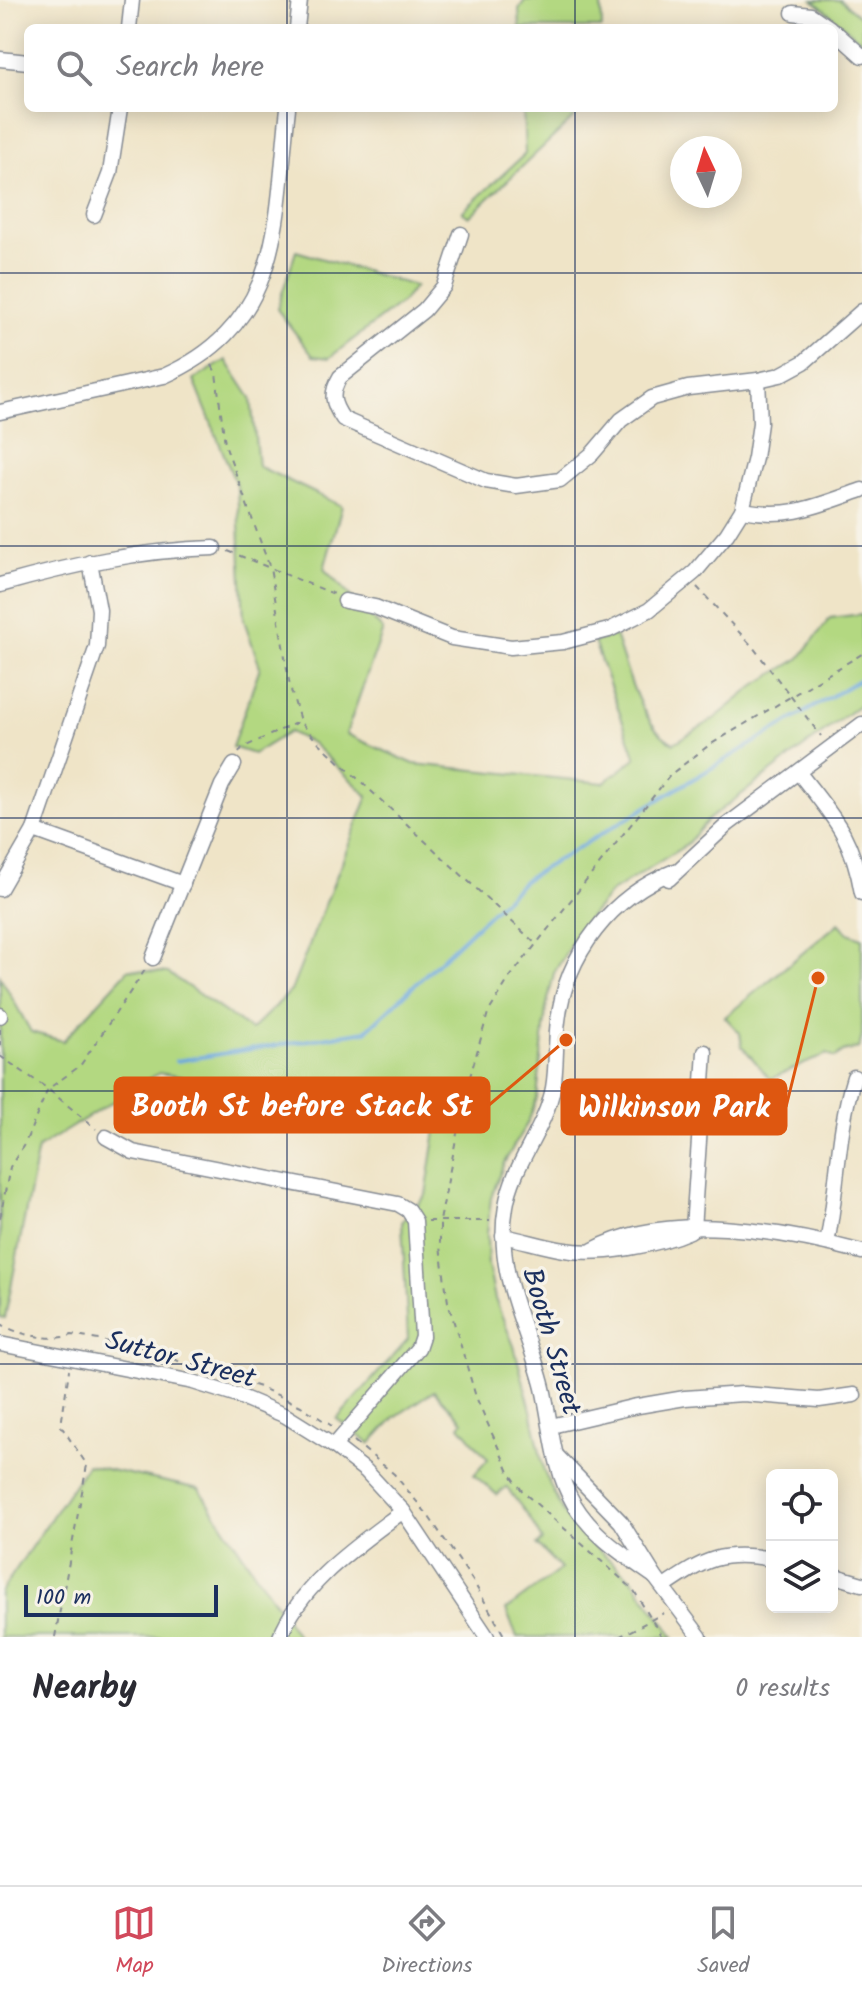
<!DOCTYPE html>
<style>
body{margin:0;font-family:Kalam,sans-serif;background:#f2f2f3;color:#2b2b33}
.controls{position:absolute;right:24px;bottom:24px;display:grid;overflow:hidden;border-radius:12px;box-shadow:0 4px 20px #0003}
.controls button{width:72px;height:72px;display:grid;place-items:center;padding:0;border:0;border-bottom:2px solid #e1e1e2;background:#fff;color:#2b2b33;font:40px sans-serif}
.compass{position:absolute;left:670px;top:136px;width:72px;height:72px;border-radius:50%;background:#fff;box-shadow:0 4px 20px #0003;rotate:356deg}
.scale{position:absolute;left:24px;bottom:20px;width:194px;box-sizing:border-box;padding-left:8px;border:4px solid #1b2f5e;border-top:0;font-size:22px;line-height:28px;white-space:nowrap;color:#1b2f5e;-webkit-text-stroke:6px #f7f3e8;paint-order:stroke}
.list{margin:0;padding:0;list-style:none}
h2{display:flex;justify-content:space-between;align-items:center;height:104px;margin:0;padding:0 32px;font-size:34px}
h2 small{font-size:26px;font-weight:400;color:#7c7c81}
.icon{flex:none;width:44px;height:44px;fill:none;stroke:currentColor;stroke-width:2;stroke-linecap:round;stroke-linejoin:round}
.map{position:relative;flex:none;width:862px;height:1637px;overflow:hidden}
.search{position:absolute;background:#fff;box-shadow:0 4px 20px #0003;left:24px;right:24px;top:24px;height:88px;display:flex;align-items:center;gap:20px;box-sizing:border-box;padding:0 28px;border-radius:12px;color:#7c7c81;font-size:30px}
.sheet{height:248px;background:#fff}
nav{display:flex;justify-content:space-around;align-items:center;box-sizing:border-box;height:112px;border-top:2px solid #e1e1e2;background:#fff;font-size:22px;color:#7c7c81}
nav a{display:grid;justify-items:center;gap:4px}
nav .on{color:#d1495b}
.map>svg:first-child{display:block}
</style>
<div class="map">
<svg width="862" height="1637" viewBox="0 0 862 1637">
<rect width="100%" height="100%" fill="#f7f3e8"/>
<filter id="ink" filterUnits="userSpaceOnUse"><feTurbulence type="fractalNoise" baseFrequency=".0125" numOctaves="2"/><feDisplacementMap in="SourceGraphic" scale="16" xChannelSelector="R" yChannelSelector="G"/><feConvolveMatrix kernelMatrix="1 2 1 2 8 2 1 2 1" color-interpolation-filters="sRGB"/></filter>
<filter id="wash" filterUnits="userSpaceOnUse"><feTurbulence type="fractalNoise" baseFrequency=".006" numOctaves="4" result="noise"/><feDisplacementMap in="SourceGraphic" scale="32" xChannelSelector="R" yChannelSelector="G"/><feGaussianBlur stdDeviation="1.8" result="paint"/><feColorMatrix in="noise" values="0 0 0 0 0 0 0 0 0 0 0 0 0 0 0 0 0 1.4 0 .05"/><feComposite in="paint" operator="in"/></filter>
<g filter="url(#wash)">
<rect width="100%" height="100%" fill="#efe4c7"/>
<!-- green -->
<g fill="#b3d881" stroke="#678470" stroke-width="2">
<path d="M 525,0 L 603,0 L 601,3 L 602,28 L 520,28 L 519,9 Z"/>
<path d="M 813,0 L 840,0 L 862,18 L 862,42 Z"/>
<path d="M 523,108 L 584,108 L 469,217 L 462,212 L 525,154 Z"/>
<path d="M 296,251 L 415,286 L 403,301 L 329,358 L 313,356 L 277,309 Z"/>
<path d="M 226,360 L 251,398 L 258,466 L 342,506 L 324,569 L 383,630 L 346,734 L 414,764 L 604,783 L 636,758 L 594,642 L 615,635 C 626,667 641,728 674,743 L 714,719 L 757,684 L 800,658 L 830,618 L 862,614 L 862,703 L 709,819 L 686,845 L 610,893 L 581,927 L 554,973 L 546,1009 L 537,1098 L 528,1122 L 504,1163 L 491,1198 L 487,1233 L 488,1265 L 495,1299 L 514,1346 L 531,1410 L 544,1472 L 562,1511 L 587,1540 L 632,1579 L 674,1637 L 517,1637 L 506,1610 L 561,1569 L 537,1545 L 542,1540 L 529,1517 L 506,1487 L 497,1495 L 474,1475 L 488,1459 L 460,1426 L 463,1421 L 434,1391 L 395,1417 L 370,1444 L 337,1419 L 408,1339 L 402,1222 L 426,1195 L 438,1118 L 159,1073 L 38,1148 L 5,1318 L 0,1317 L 0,976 L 31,1032 L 63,1041 L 129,969 L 168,973 L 251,1030 L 291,991 L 368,796 L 312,743 L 289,732 L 253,754 L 232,747 L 260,667 L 244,620 L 237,487 L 194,380 Z"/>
<path d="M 839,923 L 848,933 L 862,938 L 862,1036 L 859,1048 L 843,1052 L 835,1058 L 827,1054 L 770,1079 L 742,1046 L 740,1033 L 725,1017 Z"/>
<path d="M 87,1465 L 199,1489 L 298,1637 L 0,1637 L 0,1593 Z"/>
</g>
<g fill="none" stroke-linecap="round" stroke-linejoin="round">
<!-- stream -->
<path stroke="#6ca8dd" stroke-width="4" d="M 176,1061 L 366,1031 L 526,879 L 862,678"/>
</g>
</g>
<g filter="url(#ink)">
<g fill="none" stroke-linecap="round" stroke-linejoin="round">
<!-- minor casing -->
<g stroke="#858a92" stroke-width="17">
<g id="minor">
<path d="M 793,13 L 811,15 L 830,28"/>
<path d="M 129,28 L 132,0"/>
<path d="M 297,28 L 300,0"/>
<path d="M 834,31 L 862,56"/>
<path d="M 0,59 L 28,62"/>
<path d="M 94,215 L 110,173 L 120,108"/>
<path d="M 461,234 L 444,286 L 424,310 L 340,377 C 330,394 332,403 343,419 L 486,481 L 516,486 L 560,480 L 592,454 L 621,420 L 652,398 L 688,388 L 758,380 L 780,375 L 804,362 L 862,311"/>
<path d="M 0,412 L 164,376 C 285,322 275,221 288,108"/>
<path d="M 742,510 C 791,519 816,506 862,490"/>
<path d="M 0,585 C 71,565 141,550 214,548"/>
<path d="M 345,601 L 375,607 L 452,638 L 511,647 L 563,642 L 609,630 L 649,610 L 695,572 L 727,534 L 742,510 L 755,458 L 760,423 L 758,380"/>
<path d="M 799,773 C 834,818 852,835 862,893"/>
<path d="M 34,830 L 183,884"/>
<path d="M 669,879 L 727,825 L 862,724"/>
<path d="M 0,889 L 34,830 L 97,646 L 99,610 L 90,562"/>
<path d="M 153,958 L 222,785 L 234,765"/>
<path d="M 0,1015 L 0,1016"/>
<path d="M 106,1137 L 133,1152 L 398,1204 L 408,1210 L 415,1221 L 422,1336 L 418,1348 L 334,1446"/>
<path d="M 693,1229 L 705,1052"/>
<path d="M 503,1236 C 524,1240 544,1247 565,1250 C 600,1256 658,1245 690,1231"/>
<path d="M 827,1243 C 838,1188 837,1131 854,1077"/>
<path d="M 593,1250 C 666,1210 784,1231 862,1252"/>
<path d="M 0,1344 L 193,1382 L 241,1397 L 286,1416 L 334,1446 L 366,1471 L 403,1511 L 487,1637"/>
<path d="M 551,1426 L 632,1407 L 685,1398 L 743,1394 L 819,1400 L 854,1395"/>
<path d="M 557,1456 L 621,1522 L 655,1577 L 700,1637"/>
<path d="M 832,1575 L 862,1584"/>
<path d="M 655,1577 C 624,1555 594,1537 574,1504 C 553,1469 552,1427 543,1388 C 527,1324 494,1274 506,1206 C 513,1163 545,1130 553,1088 C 557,1066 555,1043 558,1021 C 566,954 611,896 675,871"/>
<path d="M 664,1587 C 705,1559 721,1550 772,1559"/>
<path d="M 280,1637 C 302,1582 357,1546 403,1511"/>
</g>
</g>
<!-- path -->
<g stroke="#858a92" stroke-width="2" stroke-dasharray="6 6" stroke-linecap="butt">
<path d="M 212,365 L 216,373 L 225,444 L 270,568 L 290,687 L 300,721 L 315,739 L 536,944"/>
<path d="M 228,551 L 334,594"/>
<path d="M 697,587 L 753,647 L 821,736"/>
<path d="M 239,753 L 242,748 L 300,721"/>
<path d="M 0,1029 L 0,1055"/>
<path d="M 0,1056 L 48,1089 L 96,1129"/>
<path d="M 0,1218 L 10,1167 L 25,1143 L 48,1089 L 80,1066 L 145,970"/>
<path d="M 428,1221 L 490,1221"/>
<path d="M 0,1323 C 16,1335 53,1342 72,1335 L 161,1352 L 184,1364 L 260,1387 L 301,1406 L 332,1426"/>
<path d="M 354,1441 L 394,1474 L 427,1514 L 473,1581 L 505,1637"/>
<path d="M 55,1637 L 87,1465 L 61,1426 L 69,1370"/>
<path d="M 619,1637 L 664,1613"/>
<path d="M 662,1637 L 633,1589 L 523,1492 L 509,1472 L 476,1397 L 448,1302 L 440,1247 L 440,1221 L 464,1098 L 488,1013 L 510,977 L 671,774 L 708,746 L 862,654"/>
</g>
<!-- minor -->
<use href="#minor" stroke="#fff" stroke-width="14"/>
</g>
</g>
<!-- grid -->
<path fill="none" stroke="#1b2f5e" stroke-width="2" stroke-opacity="0.55" d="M 287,0 L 287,28M 575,0 L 575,28M 287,108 L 287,1637M 575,108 L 575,1637M 0,273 L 862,273M 0,546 L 862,546M 0,818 L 862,818M 0,1091 L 862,1091M 0,1364 L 862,1364"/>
<g text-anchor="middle" stroke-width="7" stroke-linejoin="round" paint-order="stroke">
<!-- street labels -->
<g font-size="28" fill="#1b2f5e" stroke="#f7f3e8">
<text transform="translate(553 1341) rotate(74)" y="10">Booth Street</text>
<text transform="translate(181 1358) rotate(15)" y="10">Suttor Street</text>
</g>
</g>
<!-- callouts -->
<path fill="none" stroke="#de5710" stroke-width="3" d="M566 1040L489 1105M818 978L786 1107"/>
<g fill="#de5710" stroke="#f7f3e8" stroke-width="3">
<circle cx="566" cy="1040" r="8"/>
<circle cx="818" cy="978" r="8"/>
</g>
<g fill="#de5710" stroke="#de5710" stroke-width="3">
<rect x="115" y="1078" width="374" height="54" rx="8"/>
<rect x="562" y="1080" width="224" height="54" rx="8"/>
</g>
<g font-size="30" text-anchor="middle" font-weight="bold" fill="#fff">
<text x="302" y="1116">Booth St before Stack St</text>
<text x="674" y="1117">Wilkinson Park</text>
</g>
</svg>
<div class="controls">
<button><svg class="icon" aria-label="locate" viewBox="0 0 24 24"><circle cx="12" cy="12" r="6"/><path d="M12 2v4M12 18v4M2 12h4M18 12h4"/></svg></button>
<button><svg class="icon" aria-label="layers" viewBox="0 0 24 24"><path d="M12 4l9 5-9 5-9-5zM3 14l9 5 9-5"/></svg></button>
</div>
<svg class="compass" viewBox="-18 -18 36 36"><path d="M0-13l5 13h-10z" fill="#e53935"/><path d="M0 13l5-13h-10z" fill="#7c7c81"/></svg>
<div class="scale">100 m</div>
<div class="search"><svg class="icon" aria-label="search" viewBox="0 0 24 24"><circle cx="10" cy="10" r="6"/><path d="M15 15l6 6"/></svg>Search here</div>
</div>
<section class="sheet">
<h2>Nearby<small>0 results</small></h2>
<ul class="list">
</ul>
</section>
<nav>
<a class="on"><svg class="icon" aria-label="map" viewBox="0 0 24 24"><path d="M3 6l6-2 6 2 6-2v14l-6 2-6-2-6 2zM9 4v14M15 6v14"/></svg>Map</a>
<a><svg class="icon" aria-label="directions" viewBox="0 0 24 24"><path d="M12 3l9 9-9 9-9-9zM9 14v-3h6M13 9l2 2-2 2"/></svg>Directions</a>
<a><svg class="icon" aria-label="saved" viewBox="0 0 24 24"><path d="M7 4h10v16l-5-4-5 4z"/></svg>Saved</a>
</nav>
